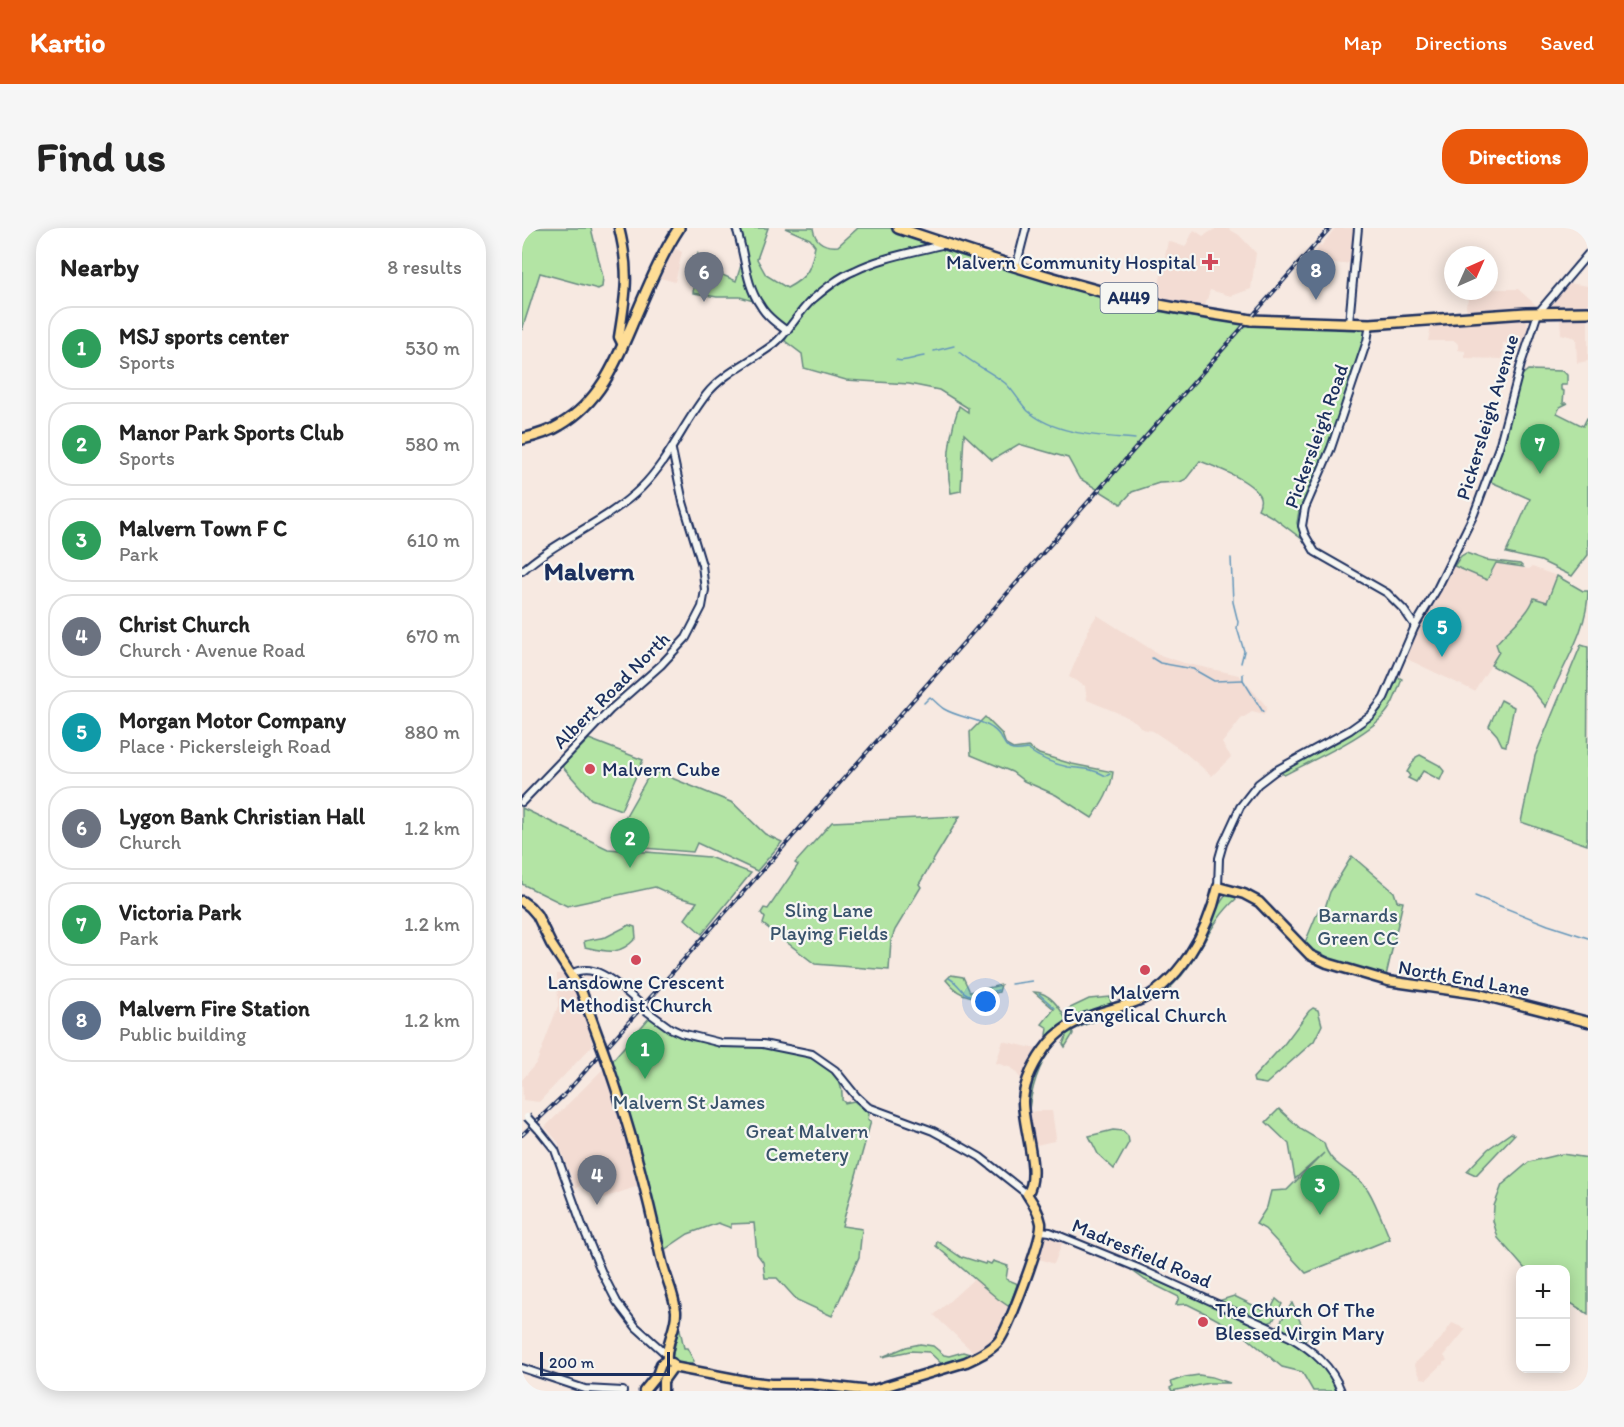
<!DOCTYPE html>
<meta charset="utf-8">
<style>
body{margin:0;font-family:Itim,sans-serif;background:#f6f6f6;color:#222}
.controls{position:absolute;right:18px;bottom:18px;display:grid;overflow:hidden;border-radius:12px;box-shadow:0 3px 15px #0003}
.controls button{width:54px;height:54px;display:grid;place-items:center;padding:0;border:0;border-bottom:2px solid #e0e0e0;background:#fff;color:#222;font:30px sans-serif}
.compass{position:absolute;left:922px;top:18px;width:54px;height:54px;border-radius:50%;background:#fff;box-shadow:0 3px 15px #0003;rotate:45deg}
.scale{position:absolute;left:18px;bottom:15px;width:130px;box-sizing:border-box;padding-left:6px;border:3px solid #1b2f5e;border-top:0;font-size:16px;line-height:21px;white-space:nowrap;color:#1b2f5e;-webkit-text-stroke:4px #f6f6f2;paint-order:stroke}
.you{position:absolute;left:464px;top:774px;width:21px;height:21px;margin:-15px;border:4px solid #fff;border-radius:50%;background:#1a73e8;box-shadow:0 0 0 9px #1a73e833}
.badge{display:grid;place-items:center;width:39px;height:39px;border-radius:50%;background:#ea580c;color:#fff;font-size:20px;font-weight:700}
.pin{position:absolute;translate:-50% -50px;filter:drop-shadow(0 2px 3px #0008)}
.pin::after{content:'';position:absolute;top:32px;width:21px;height:18px;background:inherit;clip-path:polygon(0 0,100% 0,50% 100%)}
.list{margin:0;padding:0;list-style:none}
h2{display:flex;justify-content:space-between;align-items:center;height:78px;margin:0;padding:0 24px;font-size:26px}
h2 small{font-size:20px;font-weight:400;color:#767676}
.list li{display:grid;grid-template-columns:39px 1fr auto;gap:18px;align-items:center;box-sizing:border-box;height:84px;margin:0 12px 12px;padding:0 12px;border:2px solid #e0e0e0;border-radius:24px}
.list b{display:block;font-size:22px;white-space:nowrap}
.list p{margin:0;font-size:20px;white-space:nowrap;color:#767676}
.list em{font-size:20px;font-style:normal;color:#767676}
.map{position:relative;flex:none;width:1066px;height:1163px;overflow:hidden;border-radius:24px}
header{display:flex;align-items:center;gap:36px;box-sizing:border-box;height:84px;padding:0 30px;background:#ea580c;color:#fff}
header strong{font-size:28px}
nav{display:flex;gap:33px;margin-inline-start:auto;font-size:21px}
.intro{display:flex;align-items:center;justify-content:space-between;box-sizing:border-box;height:144px;padding:0 36px}
h1{margin:0;font-size:42px}
.button{padding:15px 27px;border-radius:24px;background:#ea580c;color:#fff;font-size:21px;font-weight:700}
main{display:flex;gap:36px;padding:0 36px}
aside{flex:1;background:#fff;border-radius:24px;box-shadow:0 3px 15px #0003}
.map>svg:first-child{display:block}
</style>
<header>
<strong>Kartio</strong>
<nav><a>Map</a><a>Directions</a><a>Saved</a></nav>
</header>
<div class="intro"><h1>Find us</h1><a class="button">Directions</a></div>
<main>
<aside>
<h2>Nearby<small>8 results</small></h2>
<ul class="list">
<li><span class="badge" style="background:#2e9e5b">1</span><div><b>MSJ sports center</b><p>Sports</p></div><em>530 m</em></li>
<li><span class="badge" style="background:#2e9e5b">2</span><div><b>Manor Park Sports Club</b><p>Sports</p></div><em>580 m</em></li>
<li><span class="badge" style="background:#2e9e5b">3</span><div><b>Malvern Town F C</b><p>Park</p></div><em>610 m</em></li>
<li><span class="badge" style="background:#6b7280">4</span><div><b>Christ Church</b><p>Church · Avenue Road</p></div><em>670 m</em></li>
<li><span class="badge" style="background:#0f9aa8">5</span><div><b>Morgan Motor Company</b><p>Place · Pickersleigh Road</p></div><em>880 m</em></li>
<li><span class="badge" style="background:#6b7280">6</span><div><b>Lygon Bank Christian Hall</b><p>Church</p></div><em>1.2 km</em></li>
<li><span class="badge" style="background:#2e9e5b">7</span><div><b>Victoria Park</b><p>Park</p></div><em>1.2 km</em></li>
<li><span class="badge" style="background:#5c6f8a">8</span><div><b>Malvern Fire Station</b><p>Public building</p></div><em>1.2 km</em></li>
</ul>
</aside>
<div class="map">
<svg width="1066" height="1163" viewBox="0 0 1066 1163">
<rect width="100%" height="100%" fill="#f7e9e1"/>
<filter id="ink" filterUnits="userSpaceOnUse"><feTurbulence type="fractalNoise" baseFrequency=".0167" numOctaves="2"/><feDisplacementMap in="SourceGraphic" scale="12" xChannelSelector="R" yChannelSelector="G"/><feConvolveMatrix kernelMatrix="1 2 1 2 8 2 1 2 1" color-interpolation-filters="sRGB"/></filter>
<g filter="url(#ink)">
<!-- built -->
<g fill="#f3dcd3">
<path d="M 695,0 L 705,0 L 717,7 L 734,25 L 729,61 L 709,68 L 688,62 L 682,81 L 634,72 L 646,13 L 663,19 L 672,2 L 681,8 Z"/>
<path d="M 813,0 L 832,0 L 829,31 L 826,35 L 822,36 L 792,34 L 791,29 L 796,18 L 799,18 Z"/>
<path d="M 149,19 L 160,24 L 153,54 L 135,49 Z"/>
<path d="M 1046,55 L 1066,58 L 1066,82 L 1028,80 Z"/>
<path d="M 967,61 L 996,61 L 1015,78 L 1012,82 L 945,85 L 944,77 L 949,63 L 967,63 Z"/>
<path d="M 1054,88 L 1066,89 L 1066,133 L 1055,135 L 1054,110 L 1039,106 L 1038,89 Z"/>
<path d="M 1005,91 L 1006,107 L 1002,117 L 981,115 L 980,131 L 943,130 L 943,123 L 936,122 L 936,116 L 933,113 L 906,113 L 909,98 Z"/>
<path d="M 974,335 L 1007,341 L 1010,339 L 1035,348 L 1025,375 L 1004,384 L 952,463 L 883,430 L 900,393 L 932,338 L 966,352 Z"/>
<path d="M 575,387 L 638,427 L 662,435 L 717,447 L 745,479 L 742,487 L 730,484 L 719,491 L 700,515 L 709,529 L 690,548 L 662,524 L 631,503 L 620,501 L 614,494 L 601,487 L 565,472 L 563,458 L 547,449 L 568,398 Z"/>
<path d="M 44,745 L 57,765 L 71,817 L 17,874 L 1,872 L 0,852 L 15,834 L 36,778 L 35,746 Z"/>
<path d="M 481,813 L 519,822 L 500,852 L 490,840 L 474,835 Z"/>
<path d="M 83,839 L 96,873 L 119,957 L 82,970 L 73,945 L 54,961 L 36,914 L 23,899 Z"/>
<path d="M 513,883 L 530,883 L 534,910 L 532,913 L 510,918 L 505,885 Z"/>
<path d="M 526,1007 L 541,1013 L 532,1036 L 515,1030 L 522,1009 Z"/>
<path d="M 453,1050 L 486,1078 L 476,1103 L 469,1113 L 458,1121 L 450,1123 L 412,1087 Z"/>
<path d="M 930,1095 L 944,1101 L 922,1128 L 925,1132 L 905,1151 L 899,1150 L 892,1136 L 918,1112 Z"/>
</g>
<!-- green -->
<g fill="#b3e4a4" stroke="#678a81" stroke-width="1.5">
<path d="M 0,0 L 69,0 L 81,49 L 80,59 L 76,61 L 18,45 L 0,102 Z"/>
<path d="M 209,0 L 246,0 L 235,31 L 244,47 L 265,60 C 286,49 289,41 293,18 L 288,11 L 263,0 L 291,0 C 293,15 303,19 316,18 L 336,0 L 368,0 L 391,10 L 439,23 L 439,26 C 537,59 639,90 743,98 C 773,101 804,98 834,98 L 842,101 L 844,107 L 809,210 L 777,283 L 775,295 L 780,311 L 752,290 L 736,281 C 738,277 740,272 737,267 C 729,252 694,239 678,233 L 664,251 L 658,254 L 637,255 L 610,264 L 599,276 L 557,250 L 546,230 L 497,216 L 470,232 L 442,206 L 439,263 L 429,265 C 423,235 427,207 437,178 L 446,184 L 446,180 L 417,162 L 387,156 L 324,152 L 282,140 L 280,126 L 263,113 L 266,105 L 238,75 L 218,69 L 195,69 L 171,65 L 176,26 L 187,41 L 214,53 L 222,28 L 213,2 Z"/>
<path d="M 1006,142 L 1041,143 L 1045,147 L 1045,157 L 1039,157 L 1039,162 L 1042,163 L 1041,175 L 1046,175 L 1038,179 L 1035,185 L 1061,198 L 1065,190 L 1066,190 L 1066,327 L 1050,348 L 1019,333 L 984,325 L 1008,271 L 967,253 L 982,209 L 998,149 Z"/>
<path d="M 944,325 L 964,332 L 998,336 L 1001,339 L 974,335 L 965,352 L 932,338 L 939,328 Z"/>
<path d="M 1035,348 L 1061,363 L 1066,363 C 1066,404 1038,441 1024,479 L 1007,458 L 969,437 L 977,424 L 974,416 C 986,401 1006,388 1012,370 L 1025,374 Z"/>
<path d="M 1059,417 L 1066,419 L 1065,617 L 999,594 L 1013,528 Z"/>
<path d="M 876,449 L 880,451 C 875,464 871,478 861,488 C 841,510 789,533 762,547 L 759,544 C 808,514 852,508 876,449 Z"/>
<path d="M 979,472 L 992,479 L 984,518 L 980,517 L 975,507 L 967,498 Z"/>
<path d="M 463,489 L 480,506 L 484,517 L 491,521 L 506,519 L 517,526 L 550,536 L 591,544 C 589,562 580,576 570,590 L 534,567 L 502,553 L 490,544 L 449,527 L 448,504 Z"/>
<path d="M 67,511 L 121,532 L 99,582 L 69,571 L 40,538 Z"/>
<path d="M 898,527 L 917,537 L 922,543 L 918,552 L 901,543 L 894,554 L 886,550 L 888,548 L 885,544 L 894,529 Z"/>
<path d="M 130,542 L 211,575 L 243,606 L 260,614 L 235,643 L 175,615 L 171,624 L 97,618 L 93,614 L 93,607 Z"/>
<path d="M 0,580 L 86,621 L 187,629 L 229,645 L 180,706 L 163,691 L 175,674 L 155,669 L 133,659 L 45,678 L 0,656 Z"/>
<path d="M 438,588 L 397,656 L 399,659 L 373,702 L 369,713 L 367,742 L 293,736 L 241,696 L 243,690 L 239,685 L 242,680 L 246,681 L 276,637 L 273,635 L 310,594 Z"/>
<path d="M 830,628 L 872,664 L 875,673 L 881,674 L 864,748 L 791,726 L 782,717 L 797,681 L 803,680 L 808,664 Z"/>
<path d="M 703,668 L 714,669 L 714,671 C 685,697 678,731 651,757 C 623,784 583,785 550,803 L 551,806 L 543,819 L 541,816 L 544,809 L 542,807 C 520,827 511,852 507,881 L 506,882 L 511,849 L 531,815 L 539,808 L 563,793 L 622,773 L 686,703 L 695,680 Z"/>
<path d="M 107,697 L 113,699 L 114,710 C 97,728 86,724 63,719 L 62,713 L 84,709 Z"/>
<path d="M 429,747 L 441,749 L 448,764 L 479,757 L 477,764 C 456,771 440,773 424,752 Z"/>
<path d="M 512,764 C 527,764 538,779 544,792 L 541,797 L 528,808 L 525,807 L 526,800 L 520,796 L 532,781 Z"/>
<path d="M 588,769 L 589,777 L 557,789 L 551,789 L 544,782 L 567,771 Z"/>
<path d="M 791,780 L 796,782 L 800,797 L 792,813 L 744,856 L 732,854 L 731,850 L 763,815 L 787,783 Z"/>
<path d="M 128,789 C 141,798 153,808 168,812 C 207,821 325,811 320,872 L 323,875 L 332,873 L 347,886 L 346,892 L 349,893 L 320,998 L 340,1001 L 337,1029 L 310,1088 L 275,1072 L 255,1050 L 243,1050 L 241,1034 L 235,1026 L 232,995 L 209,996 L 209,1000 L 196,995 L 166,1006 L 142,1022 C 128,958 111,896 89,834 Z"/>
<path d="M 757,881 L 780,902 L 802,915 C 807,939 835,944 846,962 C 855,977 861,995 868,1011 L 784,1045 L 743,1001 L 734,996 L 745,979 L 749,963 L 765,962 L 802,925 L 773,951 L 767,916 L 744,894 Z"/>
<path d="M 591,902 L 601,903 L 606,908 L 607,914 L 592,941 L 576,926 L 567,908 Z"/>
<path d="M 989,905 L 992,907 L 954,947 L 945,943 L 966,921 Z"/>
<path d="M 1040,926 L 1066,930 L 1066,1086 L 1044,1072 L 1044,1042 L 1003,1041 L 976,1010 L 971,993 L 972,978 L 980,957 L 1007,934 Z"/>
<path d="M 415,1013 L 440,1030 L 441,1029 L 463,1036 L 464,1034 L 469,1036 L 471,1033 L 486,1038 L 484,1051 L 494,1055 L 495,1057 L 488,1077 L 486,1078 L 476,1071 L 414,1018 Z"/>
<path d="M 609,1042 L 720,1090 L 789,1123 L 807,1146 L 814,1163 L 791,1163 L 780,1144 L 760,1139 L 718,1104 L 685,1086 L 665,1076 L 654,1077 L 657,1069 L 623,1052 Z"/>
<path d="M 712,1068 L 747,1085 L 754,1071 L 760,1076 L 751,1093 L 746,1095 L 696,1073 Z"/>
<path d="M 770,1075 L 785,1109 L 783,1114 L 756,1098 Z"/>
<path d="M 157,1097 L 162,1120 L 165,1120 L 172,1133 L 169,1136 L 160,1138 L 150,1130 Z"/>
<path d="M 398,1116 L 411,1118 L 422,1127 L 427,1128 L 441,1124 L 451,1127 L 420,1136 L 407,1124 L 388,1123 L 360,1129 L 384,1119 Z"/>
<path d="M 677,1147 L 690,1149 L 708,1155 L 687,1155 L 650,1163 L 648,1160 L 651,1158 L 649,1154 L 663,1149 Z"/>
</g>
<g fill="none" stroke-linecap="round" stroke-linejoin="round">
<!-- stream -->
<g stroke="#6496ba" stroke-width="1.5">
<path d="M 412,123 L 432,118"/>
<path d="M 437,124 C 451,136 469,144 483,155 C 493,164 497,174 506,183 C 533,207 579,208 613,211"/>
<path d="M 374,132 C 384,135 392,129 403,128"/>
<path d="M 709,330 L 711,374 L 716,394 L 715,400 L 722,423 L 719,435"/>
<path d="M 630,430 L 638,435 L 671,441 L 692,453 L 721,452"/>
<path d="M 721,446 L 721,452 L 741,484"/>
<path d="M 402,475 L 408,469 C 413,473 417,478 422,481 C 437,490 456,490 470,500 C 487,511 477,527 505,521 C 516,529 532,536 546,539 C 559,541 571,540 584,548 L 588,546"/>
<path d="M 953,668 L 1026,697 L 1066,710"/>
<path d="M 427,750 C 434,754 437,759 442,764 C 452,772 466,765 476,762"/>
<path d="M 489,756 L 510,753"/>
<path d="M 517,766 L 533,780"/>
</g>
<!-- minor casing -->
<g stroke="#1b2f5e" stroke-width="10">
<g id="minor">
<path d="M 214,0 C 223,24 223,56 238,77 C 244,88 255,96 265,103"/>
<path d="M 494,39 L 504,0"/>
<path d="M 827,95 L 836,0"/>
<path d="M 848,96 L 845,113 L 809,220 L 783,280 L 780,298 L 783,307 L 793,324 L 865,365 L 882,382 L 893,398"/>
<path d="M 0,343 C 36,311 84,294 119,260 C 147,232 160,198 184,167 C 201,145 230,133 252,116 C 268,103 276,84 291,71 C 303,61 317,49 332,43 C 360,29 393,24 423,16"/>
<path d="M 0,574 L 88,482 L 139,437 L 164,410 L 180,379 L 183,362 L 180,337 L 161,274 L 150,222"/>
<path d="M 696,659 L 697,630 L 701,616 L 718,579 L 736,556 L 753,543 L 828,502 L 849,487 L 862,470 L 893,398 L 915,361 L 952,286 L 977,219 L 999,136 L 1016,85 L 1066,26"/>
<path d="M 49,746 C 74,732 98,759 115,773"/>
<path d="M 126,784 L 148,800 L 159,805 L 199,815 L 241,816 L 290,826 L 313,842 L 334,868 L 346,879 L 411,903 L 435,916 L 458,929 L 505,966"/>
<path d="M 17,902 L 33,922 L 60,997 L 80,1045 L 95,1074 L 114,1099 L 144,1126"/>
<path d="M 519,1003 L 528,1004 L 616,1040 L 768,1109 C 790,1122 810,1138 819,1163"/>
<path d="M 0,1140 L 63,1161 L 101,1163"/>
</g>
</g>
<!-- major casing -->
<g stroke="#1b2f5e" stroke-width="13">
<g id="major">
<path d="M 97,0 C 108,44 104,66 97,109 L 101,117"/>
<path d="M 0,673 L 8,679 L 15,687 L 29,716 L 59,762 L 78,814"/>
<path d="M 86,836 C 108,900 125,964 139,1030 C 143,1048 152,1065 154,1083 C 155,1100 143,1116 145,1132"/>
<path d="M 151,1139 L 224,1153 L 249,1156 L 289,1156 L 348,1163 L 444,1134 C 455,1129 468,1123 476,1114 C 486,1102 521,1010 519,995 C 517,984 511,975 505,966 C 520,947 500,897 501,872 C 503,850 514,831 527,815 C 548,789 583,784 613,774 C 657,758 686,703 696,659 L 722,666 L 737,674 L 788,727 L 805,735 L 866,753 L 956,766 L 1066,794"/>
<path d="M 122,1163 L 135,1147 L 139,1136 L 145,1132"/>
<path d="M 141,1163 L 141,1153 L 151,1139 L 150,1135"/>
</g>
</g>
<!-- highway casing -->
<g stroke="#1b2f5e" stroke-width="14">
<g id="highway">
<path d="M 376,0 C 451,25 525,50 601,69 C 641,79 682,85 723,91"/>
<path d="M 729,92 L 848,96 L 1004,85 L 1066,84"/>
<path d="M 0,211 C 13,208 27,204 38,197 C 78,174 94,134 111,94 C 125,62 138,29 157,0"/>
</g>
</g>
<!-- minor -->
<use href="#minor" stroke="#f6f6f2" stroke-width="6"/>
<!-- major -->
<use href="#major" stroke="#fedd96" stroke-width="8"/>
<!-- highway -->
<use href="#highway" stroke="#fedd96" stroke-width="9"/>
<!-- rail casing -->
<g stroke="#1b2f5e" stroke-width="4">
<path id="rail" d="M 0,907 L 44,865 L 96,806 L 808,0"/>
</g>
<!-- rail -->
<use href="#rail" stroke="#f6f6f2" stroke-width="1.5" stroke-dasharray="4.5" stroke-linecap="butt"/>
<!-- minor-bridge casing -->
<g stroke="#1b2f5e" stroke-width="10" stroke-linecap="butt">
<g id="minor-bridge">
<path d="M 115,773 L 126,784"/>
<path d="M 5,889 L 17,902"/>
</g>
</g>
<!-- major-bridge casing -->
<g stroke="#1b2f5e" stroke-width="13" stroke-linecap="butt">
<path id="major-bridge" d="M 78,814 L 86,836"/>
</g>
<!-- highway-bridge casing -->
<g stroke="#1b2f5e" stroke-width="14" stroke-linecap="butt">
<path id="highway-bridge" d="M 723,91 L 729,92"/>
</g>
<!-- minor-bridge -->
<use href="#minor-bridge" stroke="#f6f6f2" stroke-width="6"/>
<!-- major-bridge -->
<use href="#major-bridge" stroke="#fedd96" stroke-width="8"/>
<!-- highway-bridge -->
<use href="#highway-bridge" stroke="#fedd96" stroke-width="9"/>
</g>
</g>
<!-- markers -->
<g fill="#d1495b" stroke="#f6f6f2" stroke-width="2">
<path d="M685 25h6v6h6v6h-6v6h-6v-6h-6v-6h6z"/>
<circle cx="68" cy="541" r="6"/>
<circle cx="114" cy="732" r="6"/>
<circle cx="623" cy="742" r="6"/>
<circle cx="681" cy="1094" r="6"/>
</g>
<g text-anchor="middle" stroke-width="4.5" stroke-linejoin="round" paint-order="stroke">
<!-- shield labels -->
<rect fill="#f6f6f2" stroke="#5d6b8a" stroke-width="1.5" x="578.5" y="55" width="57" height="30" rx="4.5"/>
<g font-size="18" font-weight="bold" fill="#1b2f5e">
<text x="607" y="76">A449</text>
</g>
<!-- poi labels -->
<g font-size="20" fill="#1b2f5e" stroke="#f6f6f2" text-anchor="start">
<text x="674" y="41" text-anchor="end">Malvern Community Hospital</text>
<text x="80" y="548">Malvern Cube</text>
<text x="114" y="761" text-anchor="middle">Lansdowne Crescent<tspan x="114" dy="23">Methodist Church</tspan></text>
<text x="623" y="771" text-anchor="middle">Malvern<tspan x="623" dy="23">Evangelical Church</tspan></text>
<text x="693" y="1089">The Church Of The<tspan x="693" dy="23">Blessed Virgin Mary</tspan></text>
</g>
<!-- street labels -->
<g font-size="20" fill="#1b2f5e" stroke="#f6f6f2">
<text transform="translate(965 189) rotate(-73)" y="7">Pickersleigh Avenue</text>
<text transform="translate(794 208) rotate(-70)" y="7">Pickersleigh Road</text>
<text transform="translate(89 462) rotate(-45)" y="7">Albert Road North</text>
<text transform="translate(942 750) rotate(10)" y="7">North End Lane</text>
<text transform="translate(620 1025) rotate(23)" y="7">Madresfield Road</text>
</g>
<!-- park labels -->
<g font-size="20" fill="#39536c" stroke="#f6f6f2">
<text x="307" y="689">Sling Lane<tspan x="307" dy="23">Playing Fields</tspan></text>
<text x="836" y="694">Barnards<tspan x="836" dy="23">Green CC</tspan></text>
<text x="167" y="881">Malvern St James</text>
<text x="285" y="910">Great Malvern<tspan x="285" dy="23">Cemetery</tspan></text>
</g>
<!-- district labels -->
<g font-size="26" font-weight="bold" fill="#1b2f5e" stroke="#f6f6f2">
<text x="67" y="352">Malvern</text>
</g>
</g>
</svg>
<div class="controls">
<button>+</button>
<button>−</button>
</div>
<svg class="compass" viewBox="-18 -18 36 36"><path d="M0-13l5 13h-10z" fill="#e53935"/><path d="M0 13l5-13h-10z" fill="#767676"/></svg>
<div class="scale">200 m</div>
<div class="you"></div>
<div class="pin badge" style="left:123px;top:851px;background:#2e9e5b">1</div>
<div class="pin badge" style="left:108px;top:640px;background:#2e9e5b">2</div>
<div class="pin badge" style="left:798px;top:987px;background:#2e9e5b">3</div>
<div class="pin badge" style="left:75px;top:977px;background:#6b7280">4</div>
<div class="pin badge" style="left:920px;top:429px;background:#0f9aa8">5</div>
<div class="pin badge" style="left:182px;top:74px;background:#6b7280">6</div>
<div class="pin badge" style="left:1018px;top:246px;background:#2e9e5b">7</div>
<div class="pin badge" style="left:794px;top:72px;background:#5c6f8a">8</div>
</div>
</main>
